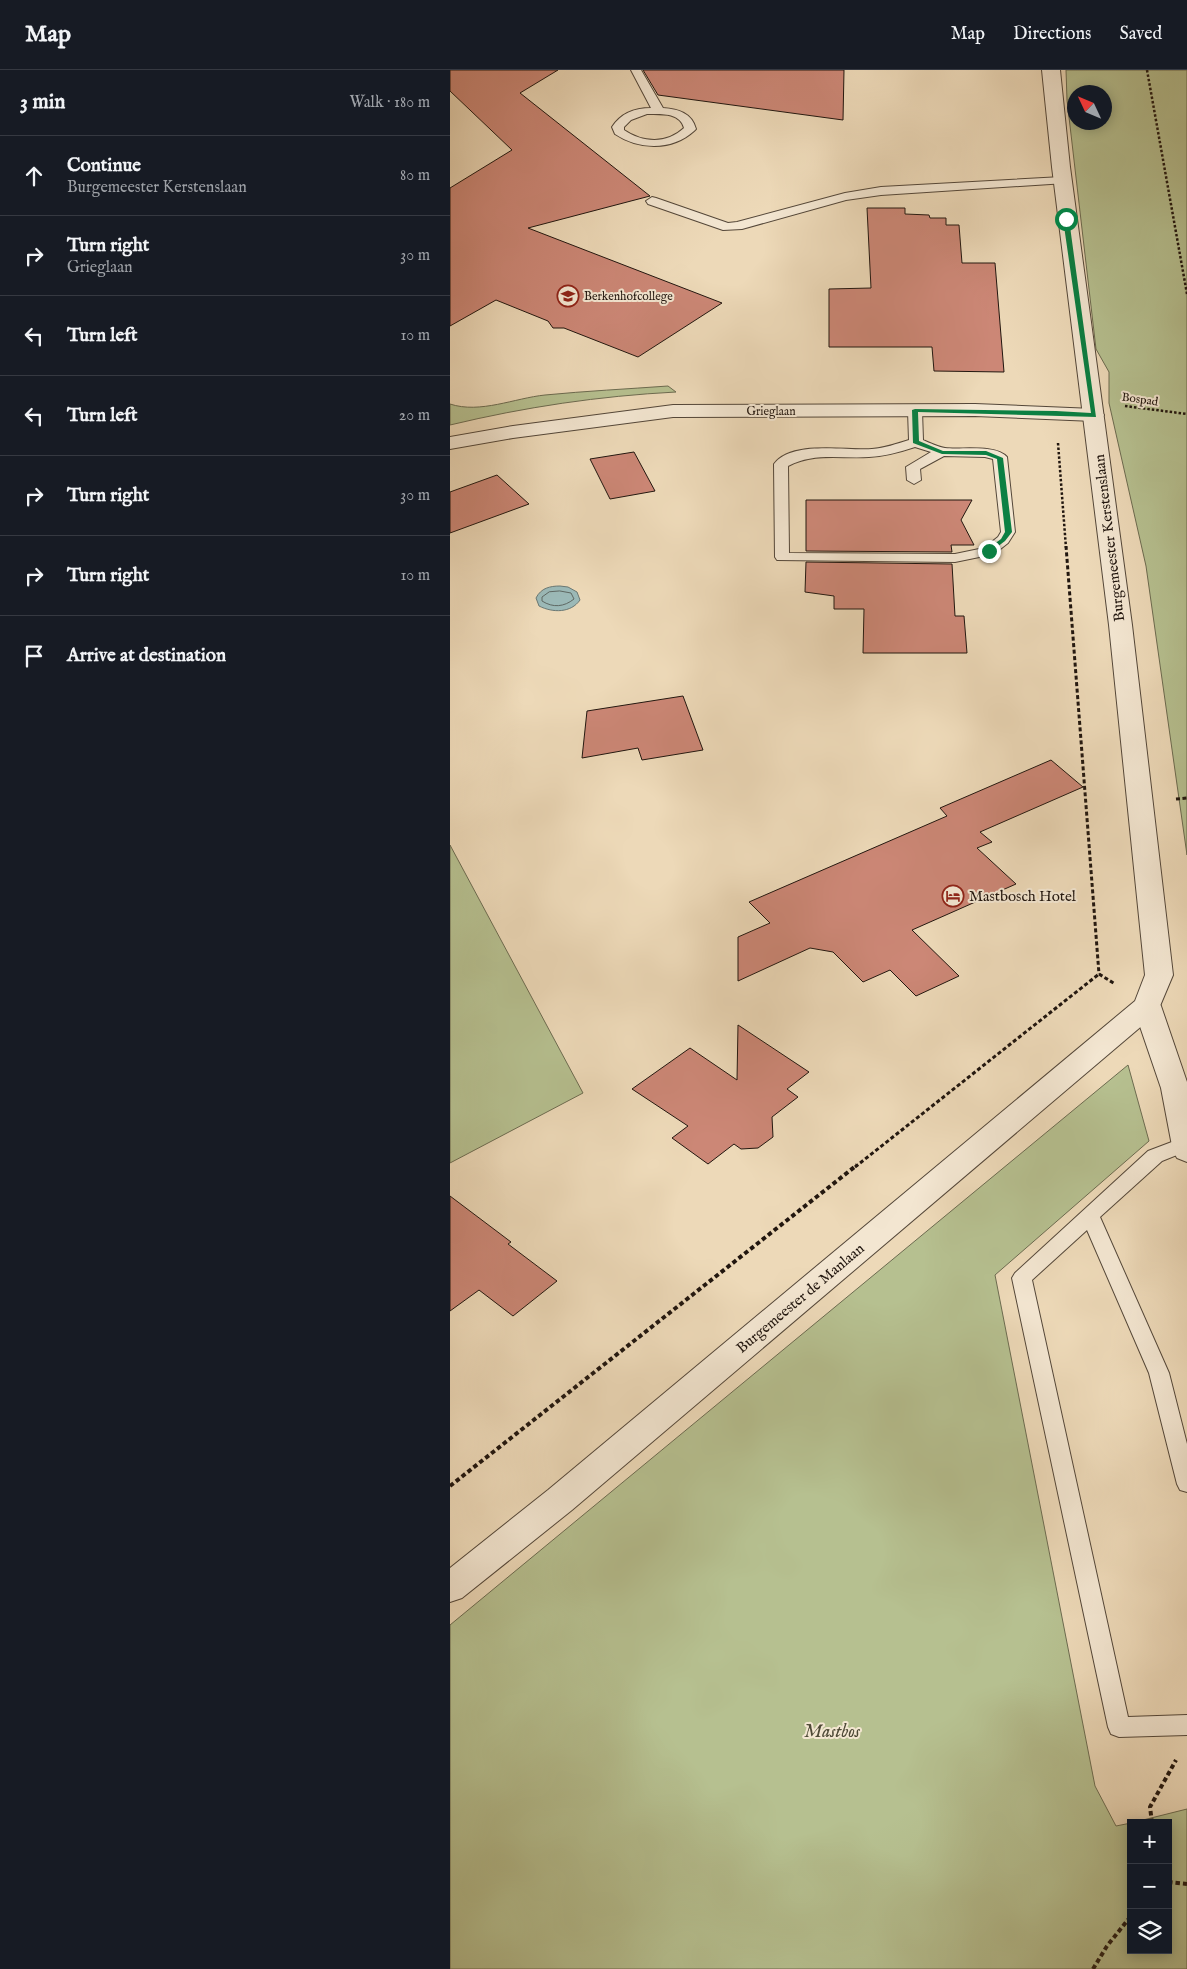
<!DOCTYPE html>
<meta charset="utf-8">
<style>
body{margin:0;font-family:"IM FELL English",serif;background:#242831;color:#f1f3f6}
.controls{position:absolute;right:15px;bottom:15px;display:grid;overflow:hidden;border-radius:0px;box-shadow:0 2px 12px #0003}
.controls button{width:45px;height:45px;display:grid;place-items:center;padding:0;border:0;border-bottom:1px solid #363941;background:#171b24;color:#f1f3f6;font:25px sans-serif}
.compass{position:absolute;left:617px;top:15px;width:45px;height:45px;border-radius:50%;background:#171b24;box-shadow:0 2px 12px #0003;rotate:314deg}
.stop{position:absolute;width:15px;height:15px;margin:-11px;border:4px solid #0b8043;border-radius:50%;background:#fff}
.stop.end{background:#0b8043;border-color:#fff;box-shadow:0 1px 5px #0008}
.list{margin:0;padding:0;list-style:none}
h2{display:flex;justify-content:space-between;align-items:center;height:65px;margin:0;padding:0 20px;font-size:21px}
h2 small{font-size:16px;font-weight:400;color:#9ea1a6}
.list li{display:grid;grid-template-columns:32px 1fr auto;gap:15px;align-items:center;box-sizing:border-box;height:80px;padding:0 20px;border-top:1px solid #363941}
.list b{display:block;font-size:19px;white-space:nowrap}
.list p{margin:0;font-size:16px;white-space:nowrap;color:#9ea1a6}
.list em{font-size:16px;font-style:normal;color:#9ea1a6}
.icon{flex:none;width:28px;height:28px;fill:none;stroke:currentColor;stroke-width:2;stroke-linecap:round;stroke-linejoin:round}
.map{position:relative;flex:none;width:737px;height:1899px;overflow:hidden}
header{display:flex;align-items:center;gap:30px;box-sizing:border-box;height:70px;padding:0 25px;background:#171b24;border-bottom:1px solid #363941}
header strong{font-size:24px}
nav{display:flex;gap:28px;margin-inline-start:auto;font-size:18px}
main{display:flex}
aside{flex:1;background:#171b24}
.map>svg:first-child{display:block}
</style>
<header>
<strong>Map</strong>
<nav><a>Map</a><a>Directions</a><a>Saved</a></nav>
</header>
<main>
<aside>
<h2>3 min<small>Walk · 180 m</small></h2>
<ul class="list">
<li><svg class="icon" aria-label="ahead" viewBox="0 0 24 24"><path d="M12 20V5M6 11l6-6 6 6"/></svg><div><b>Continue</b><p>Burgemeester Kerstenslaan</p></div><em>80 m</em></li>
<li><svg class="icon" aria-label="right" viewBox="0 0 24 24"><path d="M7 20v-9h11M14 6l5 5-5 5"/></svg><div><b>Turn right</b><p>Grieglaan</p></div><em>30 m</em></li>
<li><svg class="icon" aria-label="left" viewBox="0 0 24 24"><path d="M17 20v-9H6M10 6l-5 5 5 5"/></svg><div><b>Turn left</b></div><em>10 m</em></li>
<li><svg class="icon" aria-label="left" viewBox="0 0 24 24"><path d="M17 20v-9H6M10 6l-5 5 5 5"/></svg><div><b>Turn left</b></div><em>20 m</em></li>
<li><svg class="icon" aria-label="right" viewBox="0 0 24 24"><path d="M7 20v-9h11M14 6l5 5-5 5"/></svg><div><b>Turn right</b></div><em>30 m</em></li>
<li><svg class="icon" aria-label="right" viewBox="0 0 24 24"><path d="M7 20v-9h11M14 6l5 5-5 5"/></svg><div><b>Turn right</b></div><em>10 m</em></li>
<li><svg class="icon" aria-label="arrive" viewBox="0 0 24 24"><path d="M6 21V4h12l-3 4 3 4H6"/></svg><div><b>Arrive at destination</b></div></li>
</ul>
</aside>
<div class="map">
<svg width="737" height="1899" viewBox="0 0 737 1899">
<rect width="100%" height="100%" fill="#edd9b8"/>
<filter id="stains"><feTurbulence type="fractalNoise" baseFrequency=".004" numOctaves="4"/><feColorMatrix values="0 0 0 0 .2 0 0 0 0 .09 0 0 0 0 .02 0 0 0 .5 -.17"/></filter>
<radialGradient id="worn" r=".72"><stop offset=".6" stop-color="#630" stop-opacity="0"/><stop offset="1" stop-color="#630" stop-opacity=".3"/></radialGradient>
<!-- green -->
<g fill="#b6c090" stroke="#6c6b50" fill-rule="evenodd">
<path d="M 616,0 L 737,0 L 737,785 L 696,496 L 659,333 L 659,302 L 646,279 L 617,30 ZM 654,22 L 654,52 L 624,52 L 624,22 Z"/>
<path d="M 218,316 L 226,322 C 149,326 75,337 0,355 L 0,334 C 30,344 65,328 95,325 C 136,321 177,319 218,316 Z"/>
<path d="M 0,775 L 133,1023 L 0,1093 Z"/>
<path d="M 678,995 L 699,1071 L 545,1205 L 645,1716 L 666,1756 L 681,1753 L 681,1880 L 718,1880 L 718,1753 L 681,1753 L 737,1739 L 737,1899 L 0,1899 L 0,1555 Z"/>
</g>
<!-- water -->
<path fill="#9bb9b7" stroke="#6a7874" d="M 110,516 L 118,517 L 127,522 L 130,530 C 121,543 103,543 89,536 L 86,528 C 91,518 100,516 110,516 Z"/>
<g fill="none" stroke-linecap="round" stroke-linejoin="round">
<!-- shore -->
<path stroke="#5e6863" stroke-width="1" d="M 110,521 L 121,523 L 124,529 C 114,537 103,538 92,531 L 92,527 L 99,522 Z"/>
</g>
<!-- building -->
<g fill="#cc8776" stroke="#21160f">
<path d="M 0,0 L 108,0 L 70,23 L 200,126 L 78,158 L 272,233 L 188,287 L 114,258 L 103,258 L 98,251 L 46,230 L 0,256 L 0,118 L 62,80 L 0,21 Z"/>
<path d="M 193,0 L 394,0 L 393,50 L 208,25 Z"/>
<path d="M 417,138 L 455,138 L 455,144 L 479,145 L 480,148 L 496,148 L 496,155 L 509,155 L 512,193 L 545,193 L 554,302 L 484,301 L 482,277 L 379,277 L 379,219 L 421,218 Z"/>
<path d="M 184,382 L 205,421 L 160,429 L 140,389 Z"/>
<path d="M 47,405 L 79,434 L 0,463 L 0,422 Z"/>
<path d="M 356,430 L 522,430 L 511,450 L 524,475 L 501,475 L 502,482 L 356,481 Z"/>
<path d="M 356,492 L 502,494 L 505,546 L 514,546 L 517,583 L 413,583 L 414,539 L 384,539 L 384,526 L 355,522 Z"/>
<path d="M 233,626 L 253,680 L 192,690 L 188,678 L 132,688 L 137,641 Z"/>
<path d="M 601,690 L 633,717 L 530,762 L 542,772 L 527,778 L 566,814 L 462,860 L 509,906 L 466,926 L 440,900 L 413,912 L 383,882 L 360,878 L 288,911 L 288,867 L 320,853 L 299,832 L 497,746 L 490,738 Z"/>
<path d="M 288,955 L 359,1002 L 337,1019 L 348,1027 L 322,1047 L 323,1067 L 308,1078 L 291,1079 L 284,1074 L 258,1094 L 222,1068 L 238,1056 L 182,1019 L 240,978 L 287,1010 Z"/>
<path d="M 0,1126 L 61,1172 L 58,1174 L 107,1211 L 63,1246 L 29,1220 L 0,1241 Z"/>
</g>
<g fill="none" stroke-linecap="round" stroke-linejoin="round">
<!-- service casing -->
<g stroke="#544739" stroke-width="2">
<g id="service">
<path d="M 181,0 L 191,0 L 213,38 C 228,39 242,43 246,59 L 244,61 C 222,81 189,80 165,64 L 162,57 C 171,43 185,38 201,38 ZM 197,44 C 210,44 230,42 234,58 C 217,74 193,73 174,60 L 174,57 L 181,50 Z"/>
<path d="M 612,107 L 616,109 L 618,111 L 616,113 L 431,125 L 396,130 L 292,159 L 273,160 L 198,134 L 196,131 L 202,127 L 206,128 L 278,153 L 287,152 L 395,123 L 431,117 Z"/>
<path d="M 465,337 L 472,341 L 473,370 C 480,373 488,377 495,378 C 511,380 546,374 557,387 L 565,462 L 558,473 L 544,484 L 505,492 L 327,490 L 325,487 L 324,394 C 342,370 396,381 422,379 C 435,378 446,374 459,370 L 458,341 ZM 465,377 L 481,382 L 456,397 L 457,410 L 464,414 L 471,410 L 470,399 L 494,386 L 535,387 L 543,389 L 551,462 L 548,467 L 534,478 L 505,484 L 339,483 L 338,396 C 364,382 391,389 419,387 C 436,386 450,382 465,377 Z"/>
<path d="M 735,1067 L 737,1068 L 737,1081 L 712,1091 L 650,1147 L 719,1303 L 737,1374 L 737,1422 L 730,1420 L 727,1414 L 699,1303 L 637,1160 L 582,1210 L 678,1647 L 737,1645 L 737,1665 L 669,1667 L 661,1664 L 658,1657 L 562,1208 L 565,1203 L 698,1081 Z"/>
</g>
</g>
<!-- minor casing -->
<g stroke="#544739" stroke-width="2">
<g id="minor">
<path d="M 525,334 L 644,339 L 651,341 L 654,345 L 651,349 L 644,351 L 525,346 L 223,347 L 63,368 L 0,379 L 0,367 L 63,356 L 223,335 Z"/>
<path d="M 697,927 L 707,929 L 711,936 L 737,1012 L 737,1092 L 727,1088 L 723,1081 L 711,1018 L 683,936 L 687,929 Z"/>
</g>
</g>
<!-- tertiary casing -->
<g stroke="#544739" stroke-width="2">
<path id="tertiary" d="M 592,0 L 610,0 L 620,97 L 682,555 L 723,905 L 707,943 L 122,1440 L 12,1528 L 0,1532 L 0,1498 L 98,1420 L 685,931 L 695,905 L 659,555 L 602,97 Z"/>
</g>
<!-- path-far2 -->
<g stroke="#21160f" stroke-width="2.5" stroke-dasharray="2.5 2" stroke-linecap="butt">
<path d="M 697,0 L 737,224"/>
<path d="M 675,336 L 737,344"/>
<path d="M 608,373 L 616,478"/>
</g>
<!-- path-far1 -->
<g stroke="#21160f" stroke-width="3" stroke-dasharray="4 2.5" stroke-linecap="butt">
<path d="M 616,476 L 649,904"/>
<path d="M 726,729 L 737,728"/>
<path d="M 649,904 L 665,914"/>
<path d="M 405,1097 L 649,904"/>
</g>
<!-- path -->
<g stroke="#21160f" stroke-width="4" stroke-dasharray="4.5 3" stroke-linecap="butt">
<path d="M 0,1416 L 407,1095"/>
<path d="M 702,1753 L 700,1737 L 726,1690"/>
<path d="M 718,1812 L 737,1814"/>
<path d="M 643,1899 L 657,1876 L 681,1846"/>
</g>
<!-- service -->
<use href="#service" fill="#f3e6d1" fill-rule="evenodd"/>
<!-- minor -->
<use href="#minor" fill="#f3e6d1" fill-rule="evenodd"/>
<!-- tertiary -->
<use href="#tertiary" fill="#f3e6d1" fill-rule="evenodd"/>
</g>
<!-- route -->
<path fill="#0b8043" d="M 616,147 L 619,149 L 646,347 L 468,342 L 469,371 L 493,381 L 536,381 L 553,388 L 562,462 L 555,471 L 539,483 L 536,482 L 536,480 L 551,469 L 555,462 L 547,389 L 536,385 L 492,384 L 463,373 L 462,340 L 465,339 L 606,341 L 641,343 L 613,149 Z"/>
<!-- icons -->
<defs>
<g id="school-ring" transform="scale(1.125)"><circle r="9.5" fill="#f3e6d1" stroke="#8f2418" stroke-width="1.5"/><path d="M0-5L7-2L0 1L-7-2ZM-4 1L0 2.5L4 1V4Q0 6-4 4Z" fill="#8f2418"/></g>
<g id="hotel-ring" transform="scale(1.125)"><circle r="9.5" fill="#f3e6d1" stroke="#8f2418" stroke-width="1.5"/><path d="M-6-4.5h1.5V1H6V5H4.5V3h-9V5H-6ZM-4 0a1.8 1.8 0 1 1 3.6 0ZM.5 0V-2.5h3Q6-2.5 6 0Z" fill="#8f2418"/></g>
</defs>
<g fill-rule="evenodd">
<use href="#school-ring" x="118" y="226"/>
<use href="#hotel-ring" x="503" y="826"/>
</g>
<g text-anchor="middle" stroke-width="4" stroke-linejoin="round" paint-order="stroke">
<!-- far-poi labels -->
<g font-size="12" fill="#21160f" stroke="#f3e6d1" text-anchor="start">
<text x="134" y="230">Berkenhofcollege</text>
</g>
<!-- far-street labels -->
<g font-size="12" fill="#21160f" stroke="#f3e6d1">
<text transform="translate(690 329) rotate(8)" y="4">Bospad</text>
<text x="321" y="345">Grieglaan</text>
</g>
<!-- street labels -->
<g font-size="15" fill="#21160f" stroke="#f3e6d1">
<text transform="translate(659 468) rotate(-97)" y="5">Burgemeester Kerstenslaan</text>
<text transform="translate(350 1228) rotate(-40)" y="5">Burgemeester de Manlaan</text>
</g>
<!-- poi labels -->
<g font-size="15" fill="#21160f" stroke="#f3e6d1" text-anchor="start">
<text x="519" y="831">Mastbosch Hotel</text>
</g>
<!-- near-park labels -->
<g font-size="18" font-style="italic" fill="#4e4936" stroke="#f3e6d1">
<text x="382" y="1667">Mastbos</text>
</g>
</g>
<rect width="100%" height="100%" filter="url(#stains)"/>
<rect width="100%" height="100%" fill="url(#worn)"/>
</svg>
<div class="controls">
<button>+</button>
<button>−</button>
<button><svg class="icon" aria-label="layers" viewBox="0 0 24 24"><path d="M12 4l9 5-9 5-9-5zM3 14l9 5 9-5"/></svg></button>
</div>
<svg class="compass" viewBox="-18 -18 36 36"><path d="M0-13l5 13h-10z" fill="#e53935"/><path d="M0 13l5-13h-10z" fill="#9ea1a6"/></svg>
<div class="stop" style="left:616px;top:149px"></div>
<div class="stop end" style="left:539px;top:481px"></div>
</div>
</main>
